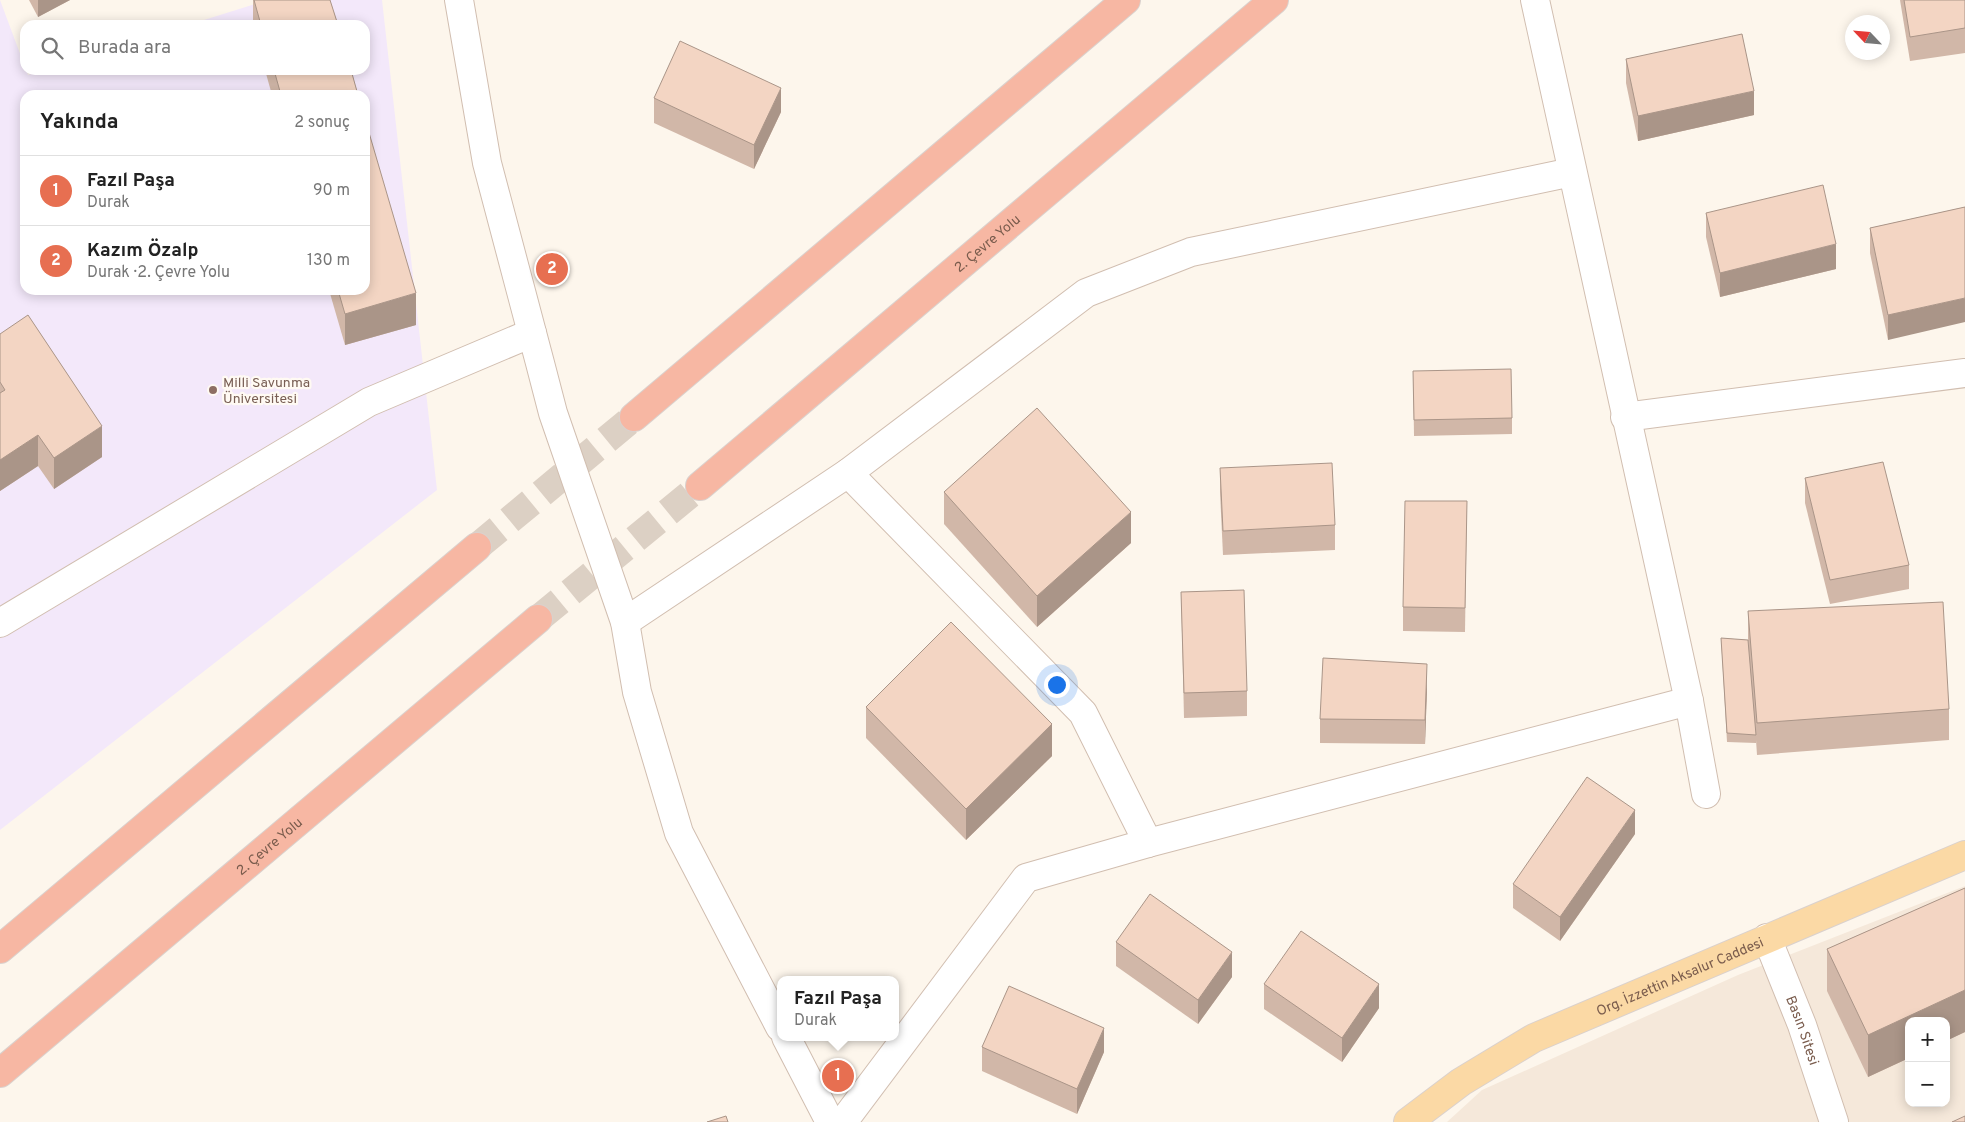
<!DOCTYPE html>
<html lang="tr">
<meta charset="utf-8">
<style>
body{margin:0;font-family:Overpass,sans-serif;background:#f2f2f2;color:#222}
.controls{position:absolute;right:15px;bottom:15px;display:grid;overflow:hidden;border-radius:10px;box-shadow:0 2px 12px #0003}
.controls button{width:45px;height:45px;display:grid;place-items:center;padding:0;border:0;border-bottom:1px solid #e0e0e0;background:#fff;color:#222;font:25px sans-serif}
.compass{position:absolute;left:1845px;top:15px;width:45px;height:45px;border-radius:50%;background:#fff;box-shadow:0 2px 12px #0003;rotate:296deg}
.you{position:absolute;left:1056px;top:684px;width:18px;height:18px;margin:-12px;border:4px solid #fff;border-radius:50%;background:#1a73e8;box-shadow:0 0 0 8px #1a73e833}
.badge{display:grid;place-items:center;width:32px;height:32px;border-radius:50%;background:#e76f51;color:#fff;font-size:16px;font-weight:700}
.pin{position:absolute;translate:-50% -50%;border:2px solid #fff;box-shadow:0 1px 5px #0006}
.popup{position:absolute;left:777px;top:976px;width:122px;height:65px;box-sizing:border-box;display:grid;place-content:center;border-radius:10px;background:#fff;filter:drop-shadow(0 1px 4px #0005);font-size:16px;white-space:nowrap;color:#767676}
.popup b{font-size:19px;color:#222}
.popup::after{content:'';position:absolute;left:50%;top:100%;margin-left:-10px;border:10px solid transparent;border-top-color:#fff}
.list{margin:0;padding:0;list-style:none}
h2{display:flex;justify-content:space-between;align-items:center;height:65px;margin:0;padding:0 20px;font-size:21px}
h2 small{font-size:16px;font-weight:400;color:#767676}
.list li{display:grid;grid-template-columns:32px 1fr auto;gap:15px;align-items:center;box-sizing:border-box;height:70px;padding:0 20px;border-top:1px solid #e0e0e0}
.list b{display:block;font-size:19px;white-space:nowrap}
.list p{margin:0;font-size:16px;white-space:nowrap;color:#767676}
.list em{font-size:16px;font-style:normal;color:#767676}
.icon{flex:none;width:28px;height:28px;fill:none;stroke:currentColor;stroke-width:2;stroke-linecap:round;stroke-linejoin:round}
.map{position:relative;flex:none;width:1965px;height:1122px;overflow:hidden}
.search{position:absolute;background:#fff;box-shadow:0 2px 12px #0003;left:20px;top:20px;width:350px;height:55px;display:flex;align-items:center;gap:12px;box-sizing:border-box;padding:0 18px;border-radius:15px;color:#767676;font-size:19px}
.panel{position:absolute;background:#fff;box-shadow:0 2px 12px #0003;left:20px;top:90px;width:350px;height:205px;border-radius:15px}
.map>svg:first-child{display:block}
</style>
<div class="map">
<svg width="1965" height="1122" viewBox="0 0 1965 1122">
<rect width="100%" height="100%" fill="#fdf6ec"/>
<!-- residential -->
<path fill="#f5e8da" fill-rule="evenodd" d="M 1965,886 L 1965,1122 L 1447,1122 L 1482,1090 L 1738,975 ZM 1909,1021 L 1946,1021 L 1946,1103 L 1909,1103 Z"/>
<!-- education -->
<path fill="#f3e8fa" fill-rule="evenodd" d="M 0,0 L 28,75 L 43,70 L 365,70 L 365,25 L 188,25 L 268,0 L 382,0 L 437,490 L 0,830 ZM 25,95 L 365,95 L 365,290 L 25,290 Z"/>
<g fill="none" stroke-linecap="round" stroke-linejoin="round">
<!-- highway-tunnel -->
<g stroke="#dcd0c4" stroke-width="28" stroke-dasharray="28 14" stroke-linecap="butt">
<path d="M 477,547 L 634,417"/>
<path d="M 538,619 L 700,486"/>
</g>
<!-- minor casing -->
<g stroke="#d1beb0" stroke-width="30">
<g id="minor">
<path d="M 459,0 L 487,163 L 540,363 L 553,413 L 625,622 L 637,692 L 679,833 L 780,1027"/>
<path d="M 1625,417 L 1965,373"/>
<path d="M 848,473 L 1083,713 L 1148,843"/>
<path d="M 625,622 L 848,473 L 1086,293 L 1191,252 L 1572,172"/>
<path d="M 0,623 L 369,402 L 532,333"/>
<path d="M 1689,701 L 1706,794"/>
<path id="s1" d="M 1767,938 L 1802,1025 L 1834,1122"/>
<path d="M 786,1037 L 830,1122"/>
<path d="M 843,1122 L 1026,878 L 1148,843 L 1689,701 L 1535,0"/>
</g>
</g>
<!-- major casing -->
<g stroke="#dad1cd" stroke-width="30">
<g id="major">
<path id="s2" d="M 1408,1122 L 1461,1082 L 1534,1038 L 1965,855"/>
</g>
</g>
<!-- highway casing -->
<g stroke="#dad1cd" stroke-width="30">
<g id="highway">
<path d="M 634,417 L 1126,0"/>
<path id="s3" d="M 700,486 L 1274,0"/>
<path d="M 0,949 L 477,547"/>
<path id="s4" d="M 0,1073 L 538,619"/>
</g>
</g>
<!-- minor -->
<use href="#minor" stroke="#fff" stroke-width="28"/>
<!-- major -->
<use href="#major" stroke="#fbd9a5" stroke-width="28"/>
<!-- highway -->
<use href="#highway" stroke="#f7b7a3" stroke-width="28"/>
</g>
<!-- wall -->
<g fill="#d1b7a8">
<path d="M 29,0 L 70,0 L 38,17 Z"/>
<path d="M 253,0 L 330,0 L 338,25 L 253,25 Z"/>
<path d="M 1900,0 L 1965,0 L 1965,53 L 1910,61 Z"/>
<path d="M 1626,59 L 1754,115 L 1638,141 L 1626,83 Z"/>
<path d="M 265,70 L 351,70 L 358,95 L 272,95 Z"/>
<path d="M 654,98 L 781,112 L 754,169 L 654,123 Z"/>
<path d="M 1965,207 L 1888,340 L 1870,253 L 1870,228 Z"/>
<path d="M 1706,213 L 1836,269 L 1720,297 L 1706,237 Z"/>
<path d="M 329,290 L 365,290 L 416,325 L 345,345 Z"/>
<path d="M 0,334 L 102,457 L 54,489 L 38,466 L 0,491 Z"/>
<path d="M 1413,371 L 1512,418 L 1512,434 L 1414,436 Z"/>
<path d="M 1220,468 L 1335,525 L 1335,550 L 1223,555 L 1220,492 Z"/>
<path d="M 1805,478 L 1909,565 L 1909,589 L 1830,604 L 1805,503 Z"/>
<path d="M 944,492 L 1131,543 L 1037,627 L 944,524 Z"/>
<path d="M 1467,501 L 1465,632 L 1403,631 L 1403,607 Z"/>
<path d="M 1181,592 L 1247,691 L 1247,716 L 1184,718 Z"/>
<path d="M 1748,611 L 1949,709 L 1949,740 L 1757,755 L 1756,740 L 1756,743 L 1727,742 L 1721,638 L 1748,640 Z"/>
<path d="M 1427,688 L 1425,744 L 1320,743 L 1320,719 Z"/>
<path d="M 866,707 L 1052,756 L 966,840 L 866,738 Z"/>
<path d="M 1635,834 L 1560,941 L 1513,908 L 1513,884 Z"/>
<path d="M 1965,888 L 1965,1032 L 1868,1077 L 1827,991 L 1827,949 Z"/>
<path d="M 1116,942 L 1232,977 L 1198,1024 L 1116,966 Z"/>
<path d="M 1264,984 L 1379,1008 L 1342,1062 L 1264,1009 Z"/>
<path d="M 982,1047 L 1104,1052 L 1077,1114 L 982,1071 Z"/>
</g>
<!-- shaded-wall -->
<g fill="#aa9588">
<path d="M 38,0 L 70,0 L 38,17 Z"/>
<path d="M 781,88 L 781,112 L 754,169 L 754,145 Z"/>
<path d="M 1754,91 L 1754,115 L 1638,141 L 1638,116 Z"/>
<path d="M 1836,244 L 1836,269 L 1720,297 L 1720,273 Z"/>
<path d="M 416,293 L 416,325 L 345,345 L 345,314 Z"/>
<path d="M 1965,298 L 1965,322 L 1888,340 L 1888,315 Z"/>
<path d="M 102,426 L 102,457 L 54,489 L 54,458 Z"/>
<path d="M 38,435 L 38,466 L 0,491 L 0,460 Z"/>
<path d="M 1131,512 L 1131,543 L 1037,627 L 1037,596 Z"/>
<path d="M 1427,664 L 1427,688 L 1425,744 L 1425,720 Z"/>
<path d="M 1052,724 L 1052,756 L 966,840 L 966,809 Z"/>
<path d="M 1635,810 L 1635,834 L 1560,941 L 1560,917 Z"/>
<path d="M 1232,952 L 1232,977 L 1198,1024 L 1198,1000 Z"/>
<path d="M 1379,984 L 1379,1008 L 1342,1062 L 1342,1038 Z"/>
<path d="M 1965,990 L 1965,1032 L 1946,1041 L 1946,1021 L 1909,1021 L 1909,1058 L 1868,1077 L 1868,1035 Z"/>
<path d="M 1104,1028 L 1104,1052 L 1077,1114 L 1077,1089 Z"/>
</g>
<!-- building -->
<g fill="#f3d5c3" stroke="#aa9588">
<path d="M 254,0 L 330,0 L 338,25 L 261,25 Z"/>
<path d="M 1904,0 L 1965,0 L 1965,28 L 1910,37 Z"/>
<path d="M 1742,34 L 1754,91 L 1638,116 L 1626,59 Z"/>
<path d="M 680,41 L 781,88 L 754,145 L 654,98 Z"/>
<path d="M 274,70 L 351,70 L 358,95 L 281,95 Z"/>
<path d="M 365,119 L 416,293 L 345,314 L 338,290 L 365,290 Z"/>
<path d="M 1823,185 L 1836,244 L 1720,273 L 1706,213 Z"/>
<path d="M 1965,207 L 1965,298 L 1888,315 L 1870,228 Z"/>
<path d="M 28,315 L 102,426 L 54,458 L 38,435 L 0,460 L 0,393 L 5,390 L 0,382 L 0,334 Z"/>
<path d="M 1511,369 L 1512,418 L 1414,420 L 1413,371 Z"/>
<path d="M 1037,408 L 1131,512 L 1037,596 L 944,492 Z"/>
<path d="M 1883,462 L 1909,565 L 1830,580 L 1805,478 Z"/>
<path d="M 1332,463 L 1335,525 L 1223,531 L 1220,468 Z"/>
<path d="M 1405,501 L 1467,501 L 1465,608 L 1403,607 Z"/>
<path d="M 1244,590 L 1247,691 L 1184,693 L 1181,592 Z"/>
<path d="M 1943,602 L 1949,709 L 1757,723 L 1748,611 Z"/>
<path d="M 951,622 L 1052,724 L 966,809 L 866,707 Z"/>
<path d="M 1721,638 L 1748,640 L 1756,735 L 1727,733 Z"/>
<path d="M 1323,658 L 1427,664 L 1425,720 L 1320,719 Z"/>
<path d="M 1587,777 L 1635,810 L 1560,917 L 1513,884 Z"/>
<path d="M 1965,888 L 1965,990 L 1868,1035 L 1827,949 Z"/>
<path d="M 1150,894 L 1232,952 L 1198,1000 L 1116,942 Z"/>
<path d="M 1301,931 L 1379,984 L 1342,1038 L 1264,984 Z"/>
<path d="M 1009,986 L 1104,1028 L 1077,1089 L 982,1047 Z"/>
<path d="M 726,1116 L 728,1122 L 707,1122 Z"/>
<path d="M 1965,1116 L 1965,1122 L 1952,1122 Z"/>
</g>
<!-- markers -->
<circle fill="#8d6e63" stroke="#fffaf3" stroke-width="2" cx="213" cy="390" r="5"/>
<g text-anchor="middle" stroke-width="4.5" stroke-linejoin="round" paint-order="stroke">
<!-- street labels -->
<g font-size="14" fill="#7a5c4d" stroke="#fffaf3">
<text dy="5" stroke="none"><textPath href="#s3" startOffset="376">2. Çevre Yolu</textPath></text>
<text dy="5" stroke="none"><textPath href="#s4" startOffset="352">2. Çevre Yolu</textPath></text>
<text dy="5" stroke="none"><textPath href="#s2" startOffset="310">Org. İzzettin Aksalur Caddesi</textPath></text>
<text dy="5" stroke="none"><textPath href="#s1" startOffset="99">Basın Sitesi</textPath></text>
</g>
<!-- education labels -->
<g font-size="14" fill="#785e54" stroke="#fffaf3" text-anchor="start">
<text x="223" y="387">Milli Savunma<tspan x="223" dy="16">Üniversitesi</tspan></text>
</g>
</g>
</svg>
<div class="controls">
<button>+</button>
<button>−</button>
</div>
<svg class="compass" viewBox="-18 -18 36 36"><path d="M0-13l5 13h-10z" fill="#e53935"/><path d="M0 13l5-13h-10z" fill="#767676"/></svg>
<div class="you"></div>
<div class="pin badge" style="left:838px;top:1076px">1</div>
<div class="popup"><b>Fazıl Paşa</b>Durak</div>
<div class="pin badge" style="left:552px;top:269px">2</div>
<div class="search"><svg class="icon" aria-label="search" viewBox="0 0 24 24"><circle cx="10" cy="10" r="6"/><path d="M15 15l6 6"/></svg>Burada ara</div>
<section class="panel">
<h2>Yakında<small>2 sonuç</small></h2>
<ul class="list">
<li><span class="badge">1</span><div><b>Fazıl Paşa</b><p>Durak</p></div><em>90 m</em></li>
<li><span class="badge">2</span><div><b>Kazım Özalp</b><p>Durak · 2. Çevre Yolu</p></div><em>130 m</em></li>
</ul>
</section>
</div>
